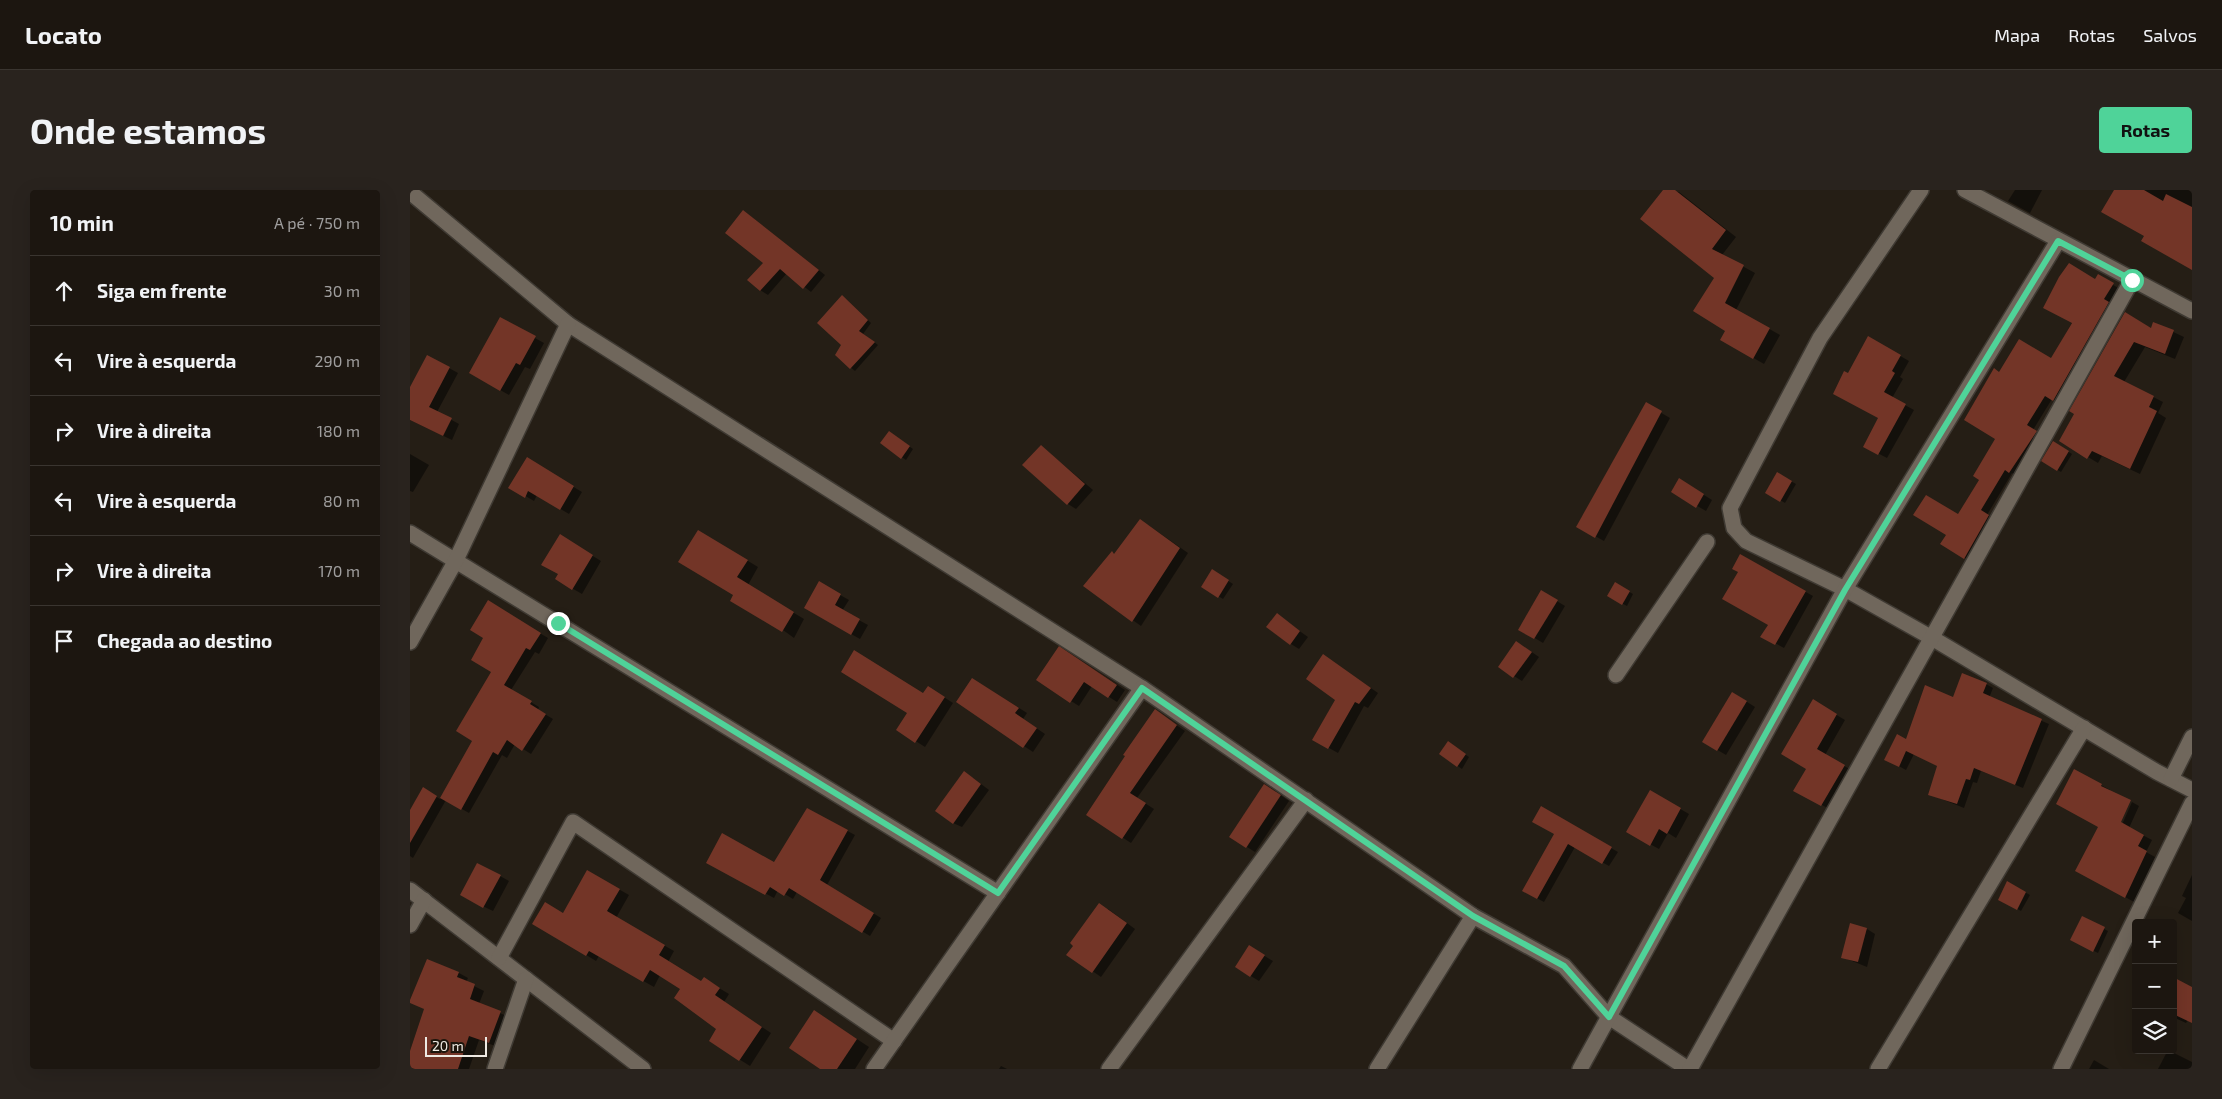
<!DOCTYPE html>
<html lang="pt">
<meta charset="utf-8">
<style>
body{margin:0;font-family:"Exo 2",sans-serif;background:#29231e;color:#f1f3f6}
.controls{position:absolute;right:15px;bottom:15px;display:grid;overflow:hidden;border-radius:5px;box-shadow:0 5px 20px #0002}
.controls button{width:45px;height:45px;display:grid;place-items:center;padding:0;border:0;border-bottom:1px solid #3a3530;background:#1c1610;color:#f1f3f6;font:25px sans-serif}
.scale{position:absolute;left:15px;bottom:12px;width:62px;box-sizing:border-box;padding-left:5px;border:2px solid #eee9e2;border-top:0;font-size:14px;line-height:18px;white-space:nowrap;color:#eee9e2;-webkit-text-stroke:4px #1c150c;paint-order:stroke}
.stop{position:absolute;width:15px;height:15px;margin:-11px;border:4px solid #4fd399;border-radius:50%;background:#fff}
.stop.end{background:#4fd399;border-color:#fff;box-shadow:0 1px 5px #0008}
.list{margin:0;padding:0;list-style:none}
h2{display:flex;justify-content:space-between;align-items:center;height:65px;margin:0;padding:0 20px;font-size:21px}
h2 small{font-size:16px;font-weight:400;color:#a09f9f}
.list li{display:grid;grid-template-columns:32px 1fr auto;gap:15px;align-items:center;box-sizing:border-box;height:70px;padding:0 20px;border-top:1px solid #3a3530}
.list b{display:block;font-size:19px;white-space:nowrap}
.list em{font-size:16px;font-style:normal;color:#a09f9f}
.icon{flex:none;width:28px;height:28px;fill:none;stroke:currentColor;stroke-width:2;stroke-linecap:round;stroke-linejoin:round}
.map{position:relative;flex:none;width:1782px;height:879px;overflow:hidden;border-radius:5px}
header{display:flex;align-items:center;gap:30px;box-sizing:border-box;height:70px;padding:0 25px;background:#1c1610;border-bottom:1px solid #3a3530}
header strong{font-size:24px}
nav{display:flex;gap:28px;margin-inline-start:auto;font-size:18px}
.intro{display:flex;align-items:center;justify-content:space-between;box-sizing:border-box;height:120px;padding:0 30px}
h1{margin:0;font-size:35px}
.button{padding:12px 22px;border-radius:5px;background:#4fd399;color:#111;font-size:18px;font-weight:700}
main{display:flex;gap:30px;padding:0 30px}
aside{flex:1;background:#1c1610;border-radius:5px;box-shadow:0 5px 20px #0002}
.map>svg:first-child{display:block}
</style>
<header>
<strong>Locato</strong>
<nav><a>Mapa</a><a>Rotas</a><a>Salvos</a></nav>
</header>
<div class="intro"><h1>Onde estamos</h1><a class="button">Rotas</a></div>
<main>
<aside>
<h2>10 min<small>A pé · 750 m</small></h2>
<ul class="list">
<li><svg class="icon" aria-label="ahead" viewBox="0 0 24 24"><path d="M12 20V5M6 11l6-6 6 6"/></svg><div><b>Siga em frente</b></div><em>30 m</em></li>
<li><svg class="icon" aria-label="left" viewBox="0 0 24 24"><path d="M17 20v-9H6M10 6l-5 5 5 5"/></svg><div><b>Vire à esquerda</b></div><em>290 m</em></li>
<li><svg class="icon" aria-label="right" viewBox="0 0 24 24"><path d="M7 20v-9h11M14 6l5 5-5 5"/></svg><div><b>Vire à direita</b></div><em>180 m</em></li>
<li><svg class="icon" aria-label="left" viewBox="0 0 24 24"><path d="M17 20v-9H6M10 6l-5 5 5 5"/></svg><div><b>Vire à esquerda</b></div><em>80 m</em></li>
<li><svg class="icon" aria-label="right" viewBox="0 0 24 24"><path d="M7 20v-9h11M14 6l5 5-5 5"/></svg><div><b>Vire à direita</b></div><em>170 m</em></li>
<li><svg class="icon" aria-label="arrive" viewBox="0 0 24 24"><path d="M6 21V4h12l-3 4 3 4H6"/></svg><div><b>Chegada ao destino</b></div></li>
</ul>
</aside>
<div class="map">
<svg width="1782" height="879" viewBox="0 0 1782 879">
<rect width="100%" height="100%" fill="#251e15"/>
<!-- shadow -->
<g fill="#0007">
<path d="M 1255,0 L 1269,2 L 1326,47 L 1312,65 L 1345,83 L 1326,120 L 1370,145 L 1354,174 L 1312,150 L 1316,141 L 1306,87 Z"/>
<path d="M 1605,0 L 1632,0 L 1620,23 L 1598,11 Z"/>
<path d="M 1705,0 L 1782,0 L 1782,79 L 1736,46 Z"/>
<path d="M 334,21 L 415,85 L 401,102 L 377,83 L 358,105 L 350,100 L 355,73 Z"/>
<path d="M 1688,86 L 1710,99 L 1651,214 L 1642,209 L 1623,240 L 1633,246 L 1607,286 L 1602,283 L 1577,325 L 1585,330 L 1562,372 L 1532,354 L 1571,289 L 1587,249 L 1590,183 L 1641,170 Z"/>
<path d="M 436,109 L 461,133 L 453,144 L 468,155 L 445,181 L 426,165 L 433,155 Z"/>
<path d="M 1716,123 L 1742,139 L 1744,133 L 1774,147 L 1765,169 L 1735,157 L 1714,192 L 1753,212 L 1748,223 L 1756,228 L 1730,284 L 1692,266 L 1688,273 L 1651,251 Z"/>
<path d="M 90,129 L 134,153 L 120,179 L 115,177 L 99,205 L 60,183 Z"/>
<path d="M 1459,148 L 1499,171 L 1490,187 L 1493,189 L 1482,208 L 1504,220 L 1477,268 L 1454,256 L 1470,228 L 1438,185 Z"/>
<path d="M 39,178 L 48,183 L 27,222 L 49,234 L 42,250 L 0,230 L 0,201 Z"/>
<path d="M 1236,214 L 1260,228 L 1194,351 L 1167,336 Z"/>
<path d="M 483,245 L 503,259 L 496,270 L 471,253 Z"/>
<path d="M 1643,252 L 1662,264 L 1651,282 L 1633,271 Z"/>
<path d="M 631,256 L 683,300 L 666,319 L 658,314 Z"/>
<path d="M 0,264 L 19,275 L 3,302 L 0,301 Z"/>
<path d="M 117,269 L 172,302 L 159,324 L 127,305 L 124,311 L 100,297 Z"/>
<path d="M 1368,284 L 1386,294 L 1375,313 L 1357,302 Z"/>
<path d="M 1270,290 L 1302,310 L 1296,321 L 1263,302 Z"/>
<path d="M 738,335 L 778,363 L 731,436 L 675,396 Z"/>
<path d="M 150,346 L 191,371 L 172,404 L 146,389 L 149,384 Z"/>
<path d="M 300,348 L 348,377 L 338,395 L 394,429 L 384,448 L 325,405 Z"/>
<path d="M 1330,366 L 1403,406 L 1374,458 L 1352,446 L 1359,434 L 1329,382 Z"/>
<path d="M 803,381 L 823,394 L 813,409 L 792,396 Z"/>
<path d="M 409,393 L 439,410 L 432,421 L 458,435 L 450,449 L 395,418 Z"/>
<path d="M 1205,394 L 1223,404 L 1217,416 L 1198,406 Z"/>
<path d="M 1132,402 L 1155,416 L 1133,453 L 1110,439 Z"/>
<path d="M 78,412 L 138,448 L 129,464 L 125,462 L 101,500 L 129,517 L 128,520 L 143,529 L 121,564 L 105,554 L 97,568 L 92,565 L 59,623 L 36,610 L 3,668 L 0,666 L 0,622 L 13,599 L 30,609 L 63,551 L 82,482 L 75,447 Z"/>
<path d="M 867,425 L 898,447 L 889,459 L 881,454 Z"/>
<path d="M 1107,452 L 1129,467 L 1112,491 L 1104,486 Z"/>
<path d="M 657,462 L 715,500 L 707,512 L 682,496 L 669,516 L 661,511 Z"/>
<path d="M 922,471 L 968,503 L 958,518 L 954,516 L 928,563 L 903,549 L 926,509 Z"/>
<path d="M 571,494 L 617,523 L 613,529 L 635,544 L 623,562 L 548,512 Z"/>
<path d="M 1576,494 L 1583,498 L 1579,508 L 1639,534 L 1613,598 L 1571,581 L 1567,593 L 1563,592 L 1554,618 L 1519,604 L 1528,576 L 1504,564 L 1496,580 L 1483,573 L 1497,551 L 1544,508 Z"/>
<path d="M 526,502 L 543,513 L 515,557 L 487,539 L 513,504 Z"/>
<path d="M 1323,503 L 1345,517 L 1316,565 L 1294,552 Z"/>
<path d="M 1403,511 L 1435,530 L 1415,565 L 1443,581 L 1421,620 L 1385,600 L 1397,578 Z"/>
<path d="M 746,521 L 775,541 L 727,608 L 744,619 L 721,653 L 678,625 Z"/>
<path d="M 1041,555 L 1059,567 L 1052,579 L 1030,564 Z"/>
<path d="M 1665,581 L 1700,600 L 1707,638 L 1710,639 L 1722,612 L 1729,616 L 1719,638 L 1742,650 L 1736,662 L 1745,667 L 1724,712 L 1667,680 L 1690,636 Z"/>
<path d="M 563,588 L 579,600 L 552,637 L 543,633 Z"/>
<path d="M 863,600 L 879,611 L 845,662 L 837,657 Z"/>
<path d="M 1241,602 L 1279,624 L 1266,648 L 1258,643 L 1249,659 L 1218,642 Z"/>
<path d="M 1131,618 L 1208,662 L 1199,676 L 1165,657 L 1134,712 L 1113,701 L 1145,644 Z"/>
<path d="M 398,620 L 445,645 L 417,695 L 471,728 L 460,746 L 387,702 L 383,709 L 368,700 L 364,708 L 297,672 L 365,673 Z"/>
<path d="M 177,681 L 219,705 L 206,728 L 264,761 L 258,772 L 291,793 L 304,795 L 319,804 L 314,812 L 361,843 L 340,876 L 300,851 L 308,839 L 272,799 L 250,785 L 244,797 L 189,766 L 186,771 L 124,733 L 153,724 Z"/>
<path d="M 1782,685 L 1782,731 L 1768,723 L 1776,708 L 1772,706 Z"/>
<path d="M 90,686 L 99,691 L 83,721 L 60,710 Z"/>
<path d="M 1598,693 L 1620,705 L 1611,721 L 1590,709 Z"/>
<path d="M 698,719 L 725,739 L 691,787 L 658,764 Z"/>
<path d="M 1673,728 L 1698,741 L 1688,763 L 1662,750 Z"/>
<path d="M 1457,739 L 1465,744 L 1457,777 L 1432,767 Z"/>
<path d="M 848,762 L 863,771 L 849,791 L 826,777 Z"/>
<path d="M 49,783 L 58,788 L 56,792 L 74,801 L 69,814 L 99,827 L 88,857 L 69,850 L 59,879 L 0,879 L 0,865 L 15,819 L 1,812 Z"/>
<path d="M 1763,798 L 1782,798 L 1782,832 L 1778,830 L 1776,833 L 1763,827 Z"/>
<path d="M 418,830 L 459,857 L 445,879 L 412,879 Z"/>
<path d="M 1758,860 L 1782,872 L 1782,879 L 1748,879 Z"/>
<path d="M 1684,870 L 1699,879 L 1679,879 Z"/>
<path d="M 591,876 L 597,879 L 589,879 Z"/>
</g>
<!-- building -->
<g fill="#733527">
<path d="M 1253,0 L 1265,0 L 1316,40 L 1302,59 L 1334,75 L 1315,113 L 1360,138 L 1343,169 L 1310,150 L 1315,141 L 1283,121 L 1304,88 L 1230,29 Z"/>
<path d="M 1704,0 L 1734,0 L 1753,11 L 1756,4 L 1782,17 L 1782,80 L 1731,51 L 1734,46 L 1691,22 Z"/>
<path d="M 333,20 L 409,80 L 393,99 L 370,79 L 350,101 L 337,90 L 353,73 L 315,43 Z"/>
<path d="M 1659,73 L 1685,89 L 1688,84 L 1704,93 L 1694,109 L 1699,112 L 1643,211 L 1635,206 L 1617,235 L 1627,241 L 1599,283 L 1595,280 L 1571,320 L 1579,325 L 1554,369 L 1530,354 L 1536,345 L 1503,325 L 1516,305 L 1548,324 L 1569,290 L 1563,286 L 1585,249 L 1554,230 L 1584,178 L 1589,182 L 1609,149 L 1641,168 L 1662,133 L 1633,118 L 1649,87 Z"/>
<path d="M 432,105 L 458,130 L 449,141 L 465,152 L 440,179 L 425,165 L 431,155 L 407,133 Z"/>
<path d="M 1715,122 L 1741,138 L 1743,132 L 1764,140 L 1755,164 L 1724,152 L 1704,186 L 1744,206 L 1739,217 L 1747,221 L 1720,279 L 1682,261 L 1677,269 L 1649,251 L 1664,224 L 1659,221 Z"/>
<path d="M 90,127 L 126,146 L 110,175 L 106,173 L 90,201 L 59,183 Z"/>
<path d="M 1458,146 L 1491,165 L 1482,181 L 1485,183 L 1474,202 L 1496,214 L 1468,265 L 1453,257 L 1468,228 L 1423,204 L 1434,181 L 1438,183 Z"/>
<path d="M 17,165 L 40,177 L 19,217 L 42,228 L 33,246 L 0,230 L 0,197 Z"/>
<path d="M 1236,212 L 1252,221 L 1185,348 L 1166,337 Z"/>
<path d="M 479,241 L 500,256 L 491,269 L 470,253 Z"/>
<path d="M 1643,251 L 1659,261 L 1647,281 L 1631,271 Z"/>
<path d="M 631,255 L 675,294 L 657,315 L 612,275 Z"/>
<path d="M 117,267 L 164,296 L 150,320 L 118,301 L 115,308 L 98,298 Z"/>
<path d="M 1367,282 L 1382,291 L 1370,312 L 1355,303 Z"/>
<path d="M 1269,288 L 1294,304 L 1286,318 L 1261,302 Z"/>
<path d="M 730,329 L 770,358 L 722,432 L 673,396 L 702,361 L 704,364 Z"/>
<path d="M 288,340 L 338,370 L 327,387 L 384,422 L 372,442 L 320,411 L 323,405 L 268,372 Z"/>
<path d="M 150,344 L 183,365 L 162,400 L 145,389 L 148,384 L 131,375 Z"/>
<path d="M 1330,364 L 1396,401 L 1365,455 L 1350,447 L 1358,435 L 1312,409 L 1328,382 L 1322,379 Z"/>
<path d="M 802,379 L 819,390 L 808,408 L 791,397 Z"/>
<path d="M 409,391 L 431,404 L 425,415 L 450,429 L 441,445 L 394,418 Z"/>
<path d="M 1205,392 L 1220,401 L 1212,415 L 1197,406 Z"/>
<path d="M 1131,400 L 1148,410 L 1124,449 L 1108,440 Z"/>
<path d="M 78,410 L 131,443 L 120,460 L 116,458 L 94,495 L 122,511 L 120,514 L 136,524 L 112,561 L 97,550 L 88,565 L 83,562 L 51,620 L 30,608 L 62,551 L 46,541 L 81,482 L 61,470 L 73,448 L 60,440 Z"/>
<path d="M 867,423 L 890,441 L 880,455 L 856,437 Z"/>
<path d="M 1106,451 L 1122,462 L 1103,488 L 1088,477 Z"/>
<path d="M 649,456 L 707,495 L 698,508 L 674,492 L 660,513 L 626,490 Z"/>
<path d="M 444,460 L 513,503 L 518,496 L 535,507 L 505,553 L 486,540 L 497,523 L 431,482 Z"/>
<path d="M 913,464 L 961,498 L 949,514 L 945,512 L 918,559 L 902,550 L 925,510 L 896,489 Z"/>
<path d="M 1552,483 L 1577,493 L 1573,503 L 1632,529 L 1605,595 L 1564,578 L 1560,590 L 1556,589 L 1547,614 L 1518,605 L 1527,576 L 1496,561 L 1489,577 L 1474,570 L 1487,544 L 1496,549 L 1515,495 L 1543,507 Z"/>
<path d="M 562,488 L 609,518 L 605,523 L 627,538 L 613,558 L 546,512 Z"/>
<path d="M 1322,502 L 1337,511 L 1307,561 L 1292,552 Z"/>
<path d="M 1403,509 L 1427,524 L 1407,559 L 1435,575 L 1411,616 L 1383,601 L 1396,579 L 1371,564 Z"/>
<path d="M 745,519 L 767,535 L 720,603 L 736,613 L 712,649 L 676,625 L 715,566 L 713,565 Z"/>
<path d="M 1038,551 L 1056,564 L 1047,577 L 1029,564 Z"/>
<path d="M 1664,579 L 1692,594 L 1691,596 L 1721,610 L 1711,632 L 1734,645 L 1728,656 L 1737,661 L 1715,708 L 1665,681 L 1688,637 L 1646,614 Z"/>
<path d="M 554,581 L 571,594 L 543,634 L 525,621 Z"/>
<path d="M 854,594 L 871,605 L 836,658 L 819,647 Z"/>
<path d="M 13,597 L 27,606 L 0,653 L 0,620 Z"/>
<path d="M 1240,600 L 1271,618 L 1257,644 L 1249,639 L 1240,656 L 1216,642 Z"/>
<path d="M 1131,616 L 1202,657 L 1192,674 L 1158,654 L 1127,709 L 1112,701 L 1144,644 L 1122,632 Z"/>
<path d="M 397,618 L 438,640 L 410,690 L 464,723 L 452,743 L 379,698 L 374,706 L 360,697 L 355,705 L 296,673 L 312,643 L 364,672 Z"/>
<path d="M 67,673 L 91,685 L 73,718 L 50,705 Z"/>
<path d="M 177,680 L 210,699 L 197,721 L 255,755 L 249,765 L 291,791 L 294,787 L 310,798 L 305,805 L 352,837 L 329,871 L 299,851 L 306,839 L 264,808 L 270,799 L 240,780 L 233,792 L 179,761 L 176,766 L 122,734 L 135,712 L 153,723 Z"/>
<path d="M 1597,691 L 1616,702 L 1607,720 L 1588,710 Z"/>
<path d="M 689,713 L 717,733 L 682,783 L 656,765 L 663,756 L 660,753 Z"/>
<path d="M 1672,726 L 1695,737 L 1683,762 L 1660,750 Z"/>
<path d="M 1440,733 L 1457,738 L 1448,772 L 1431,768 Z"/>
<path d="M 839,755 L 855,765 L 840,787 L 825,777 Z"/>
<path d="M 17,769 L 49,782 L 47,787 L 65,794 L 60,809 L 91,821 L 79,853 L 59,846 L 48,879 L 0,879 L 0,861 L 14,819 L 0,813 L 0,810 Z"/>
<path d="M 1763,787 L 1782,797 L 1782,833 L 1763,824 Z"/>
<path d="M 404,820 L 447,849 L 427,879 L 410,879 L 379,858 Z"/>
</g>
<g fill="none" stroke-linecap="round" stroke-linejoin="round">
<!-- minor casing -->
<g stroke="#3f3a33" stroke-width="18">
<g id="minor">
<path d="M 1511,0 L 1410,148 L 1320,318 L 1324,338 L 1336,351 L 1435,399 L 1522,448 L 1747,582 L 1782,600"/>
<path d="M 1555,0 L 1782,121"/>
<path d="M 0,2 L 158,134 L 732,498 L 1063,726 L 1154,776 L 1199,827 L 1278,879"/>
<path d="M 0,343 L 588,703"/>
<path d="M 0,452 L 45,372 L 158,134"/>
<path d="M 1206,485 L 1297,352"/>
<path d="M 1761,589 L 1782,547"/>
<path d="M 0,700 L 233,879"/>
<path d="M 0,735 L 14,710"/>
<path d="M 89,768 L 163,632 L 484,851"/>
<path d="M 85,879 L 116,789"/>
<path d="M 464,879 L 732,498"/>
<path d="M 699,879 L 896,610"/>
<path d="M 967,879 L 1063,726"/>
<path d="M 1170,879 L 1435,399 L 1648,51"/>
<path d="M 1280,879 L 1722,90"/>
<path d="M 1468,879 L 1674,538"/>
<path d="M 1651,879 L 1782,613"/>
</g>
</g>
<!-- minor -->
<use href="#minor" stroke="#70675c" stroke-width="15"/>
</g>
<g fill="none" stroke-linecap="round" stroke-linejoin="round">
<!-- route -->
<path stroke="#4fd399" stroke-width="6" d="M 148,433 L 588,703 L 732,498 L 1063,726 L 1154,776 L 1199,827 L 1435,400 L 1648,51 L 1722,90"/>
</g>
</svg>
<div class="controls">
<button>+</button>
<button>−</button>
<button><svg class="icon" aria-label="layers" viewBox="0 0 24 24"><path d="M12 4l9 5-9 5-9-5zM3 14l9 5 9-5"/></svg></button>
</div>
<div class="scale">20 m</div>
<div class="stop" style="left:1722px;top:90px"></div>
<div class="stop end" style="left:148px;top:433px"></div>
</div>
</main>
